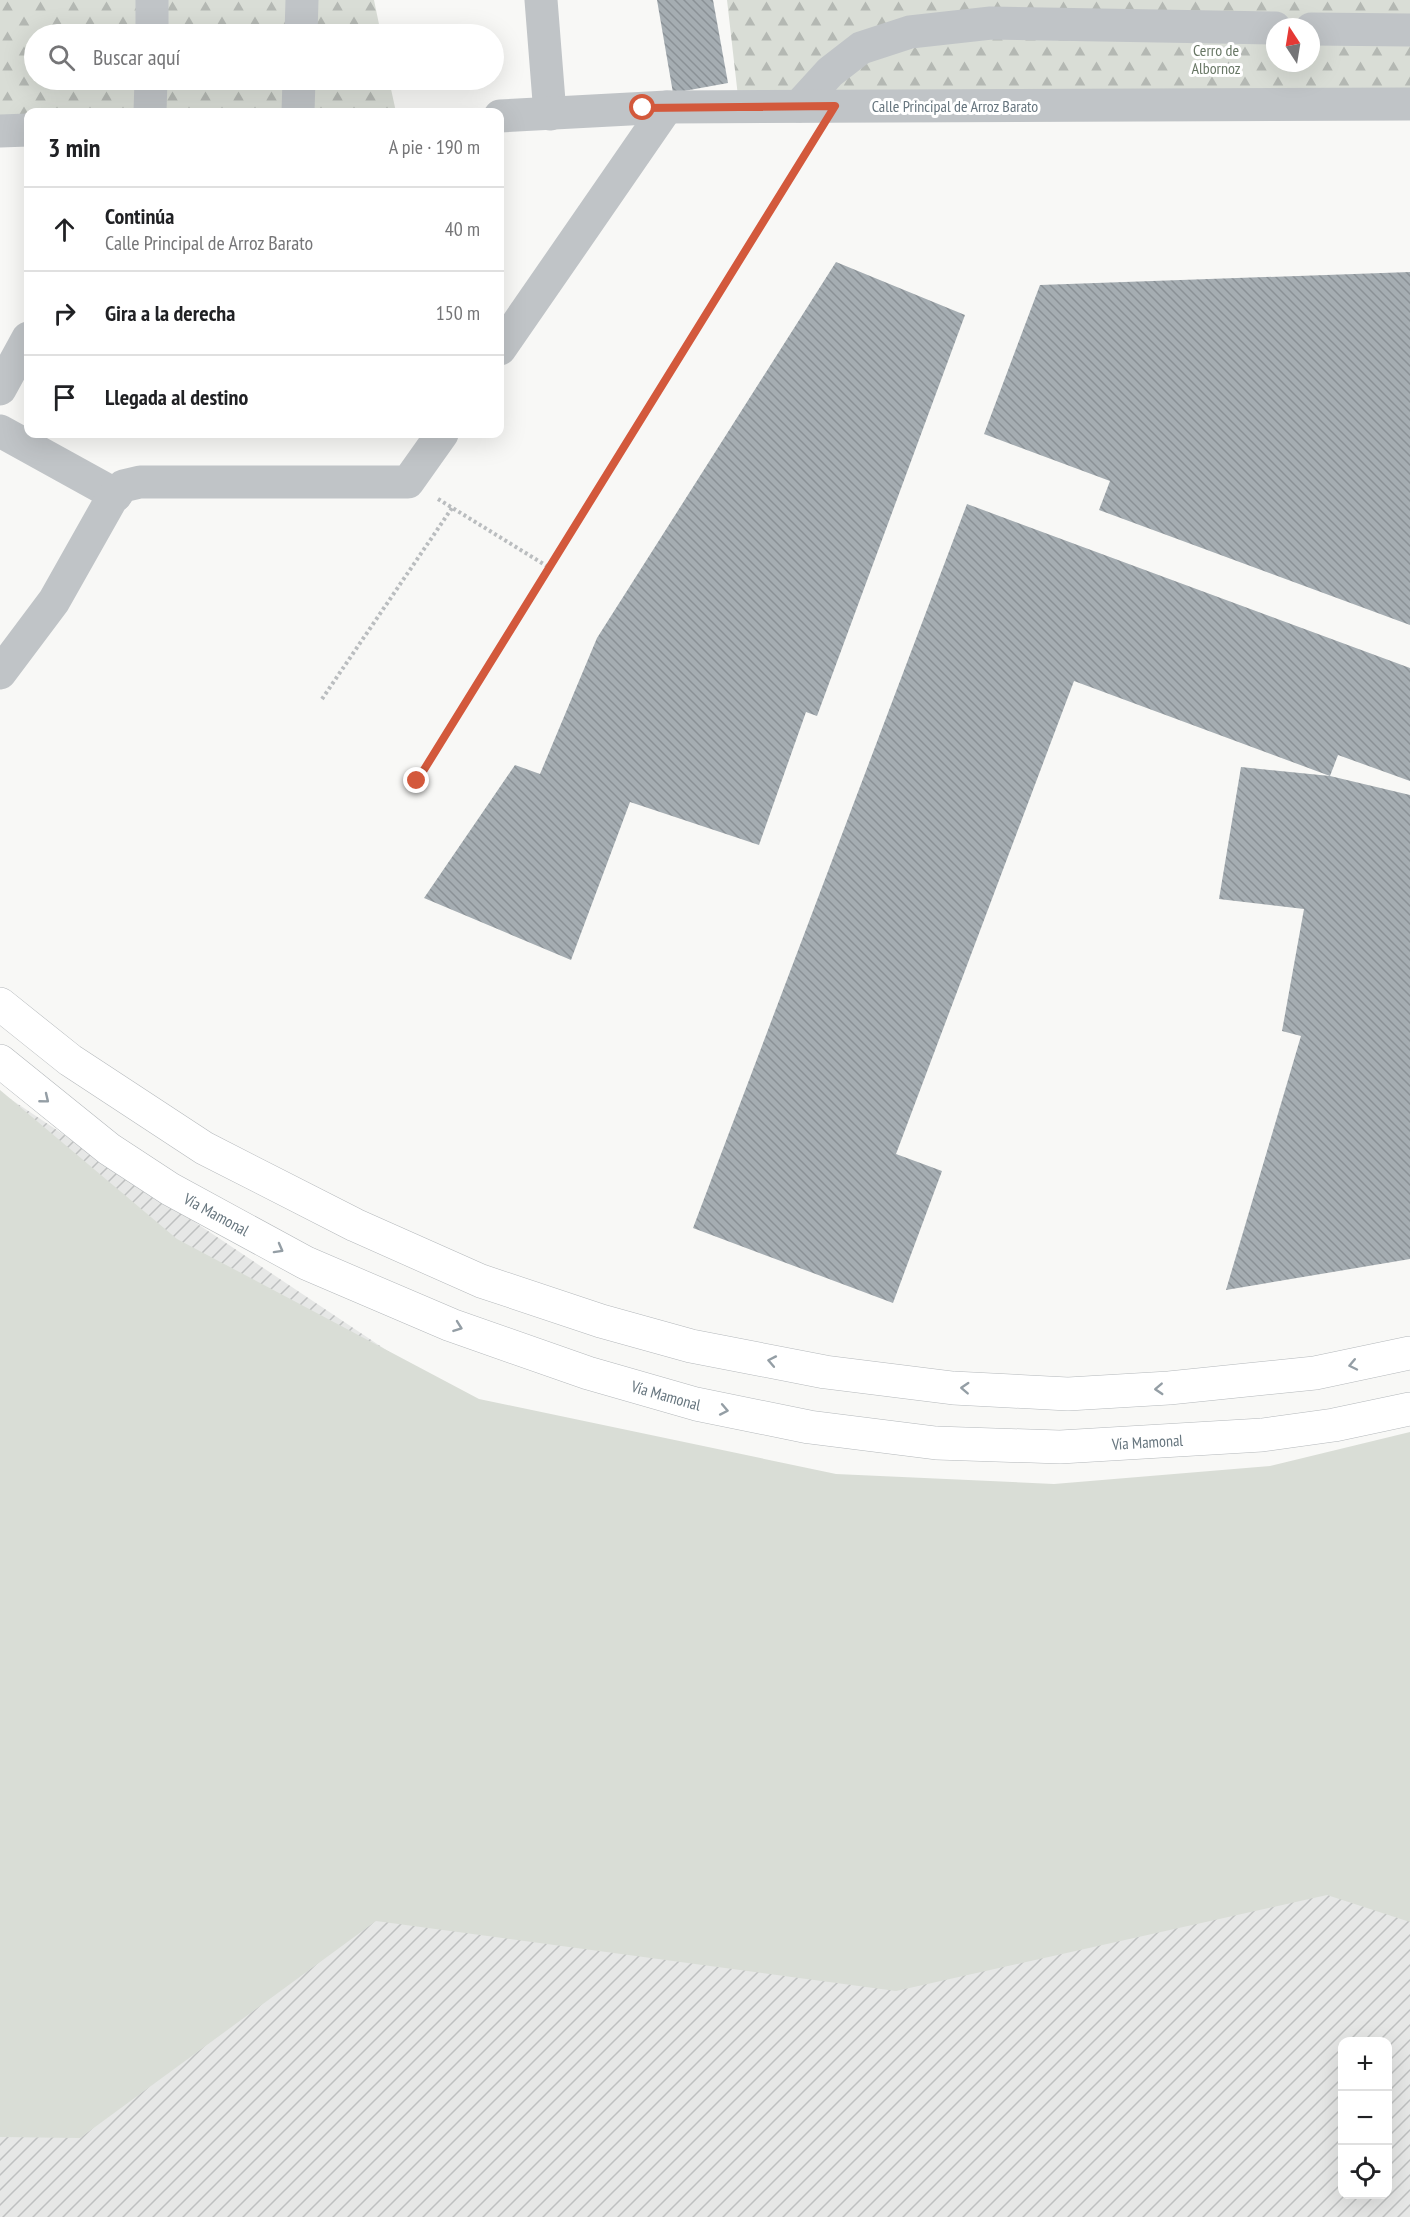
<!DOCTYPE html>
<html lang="es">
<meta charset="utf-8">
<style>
body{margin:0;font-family:"PT Sans Narrow",sans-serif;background:#f2f2f2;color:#202124}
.controls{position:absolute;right:18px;bottom:18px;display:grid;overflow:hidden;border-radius:12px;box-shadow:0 6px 24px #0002}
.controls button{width:54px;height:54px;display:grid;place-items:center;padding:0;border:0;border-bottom:2px solid #e0e0e0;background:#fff;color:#202124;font:30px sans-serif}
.compass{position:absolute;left:1266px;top:18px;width:54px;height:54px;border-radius:50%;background:#fff;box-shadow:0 6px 24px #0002;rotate:348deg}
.stop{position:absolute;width:18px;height:18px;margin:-14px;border:4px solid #d3593c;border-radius:50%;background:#fff}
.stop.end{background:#d3593c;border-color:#fff;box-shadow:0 2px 6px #0008}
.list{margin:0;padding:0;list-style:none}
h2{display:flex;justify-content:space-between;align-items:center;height:78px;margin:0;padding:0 24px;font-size:26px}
h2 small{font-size:20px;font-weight:400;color:#757577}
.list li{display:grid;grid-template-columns:39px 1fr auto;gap:18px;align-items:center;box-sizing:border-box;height:84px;padding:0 24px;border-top:2px solid #e0e0e0}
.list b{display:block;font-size:22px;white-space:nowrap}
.list p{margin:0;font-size:20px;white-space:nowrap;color:#757577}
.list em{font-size:20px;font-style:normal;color:#757577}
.icon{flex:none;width:33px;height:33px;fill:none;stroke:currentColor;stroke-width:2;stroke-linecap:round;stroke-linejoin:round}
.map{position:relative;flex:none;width:1410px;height:2217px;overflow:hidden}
.search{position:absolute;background:#fff;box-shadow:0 6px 24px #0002;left:24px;top:24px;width:480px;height:66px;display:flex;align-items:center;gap:15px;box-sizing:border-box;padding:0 21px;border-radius:33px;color:#757577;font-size:22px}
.panel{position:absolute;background:#fff;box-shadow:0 6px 24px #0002;left:24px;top:108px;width:480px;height:330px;border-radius:12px}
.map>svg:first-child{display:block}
</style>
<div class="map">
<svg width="1410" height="2217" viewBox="0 0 1410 2217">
<defs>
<pattern id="industrial-furrows" width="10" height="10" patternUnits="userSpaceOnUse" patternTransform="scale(1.5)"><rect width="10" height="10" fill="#e6e7e6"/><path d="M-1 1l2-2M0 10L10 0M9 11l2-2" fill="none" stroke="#bec0c0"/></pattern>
<pattern id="forest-firs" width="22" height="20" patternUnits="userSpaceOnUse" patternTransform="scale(1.5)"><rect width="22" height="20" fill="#d9ddd6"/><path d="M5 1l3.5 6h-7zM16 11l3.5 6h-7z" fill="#b4b8b3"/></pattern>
<pattern id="building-back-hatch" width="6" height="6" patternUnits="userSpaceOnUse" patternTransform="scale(1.5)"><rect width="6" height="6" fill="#a5adb2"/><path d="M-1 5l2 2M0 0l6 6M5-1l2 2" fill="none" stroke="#8a9196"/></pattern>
</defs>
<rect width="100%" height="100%" fill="#f8f8f6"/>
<!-- industrial -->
<path fill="url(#industrial-furrows)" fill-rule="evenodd" d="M 0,1092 L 497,1424 L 1061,1513 L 1410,1463 L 1410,2217 L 0,2217 ZM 1342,2042 L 1388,2042 L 1388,2194 L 1342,2194 Z"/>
<!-- grass -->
<path fill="#d9ddd6" d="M 0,1090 L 177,1239 L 479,1399 L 836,1474 L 1054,1484 L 1270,1466 L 1410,1432 L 1410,1922 L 1327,1895 L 896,1991 L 376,1921 L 80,2138 L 0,2137 Z"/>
<!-- forest -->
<g fill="url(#forest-firs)" fill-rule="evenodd">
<path d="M 0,0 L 374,0 L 381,34 L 34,34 L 34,80 L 389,80 L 396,112 L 28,112 L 28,140 L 0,140 Z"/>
<path d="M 727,0 L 1410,0 L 1410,120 L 740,114 ZM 1275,27 L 1311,27 L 1311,63 L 1275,63 Z"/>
</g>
<!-- building -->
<g fill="url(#building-back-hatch)">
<path d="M 657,0 L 713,0 L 728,83 L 673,93 Z"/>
<path d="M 836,262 L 965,315 L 817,716 L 806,712 L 759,845 L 630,802 L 571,960 L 424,898 L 515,765 L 540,774 L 597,638 Z"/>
<path d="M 1410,272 L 1410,625 L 1099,510 L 1110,481 L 984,434 L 1040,285 Z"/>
<path d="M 967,504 L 1410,668 L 1410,781 L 1338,755 L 1330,776 L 1074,681 L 896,1154 L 942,1171 L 893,1303 L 693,1228 Z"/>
<path d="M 1241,767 L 1330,776 L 1410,795 L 1410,1259 L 1226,1290 L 1301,1036 L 1282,1031 L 1304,909 L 1219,899 Z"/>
</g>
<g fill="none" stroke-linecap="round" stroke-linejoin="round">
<!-- primary casing -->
<g stroke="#b4b8bb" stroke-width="34">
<g id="primary">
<path d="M 0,1004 L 70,1060 L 204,1148 L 355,1225 L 481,1281 L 601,1321 L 691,1346 L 825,1372 L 953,1388 L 1068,1394 L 1169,1388 L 1315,1373 L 1410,1353"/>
<path id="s1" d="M 0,1061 L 109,1149 L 170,1189 L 306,1263 L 451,1325 L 588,1373 L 696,1404 L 809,1427 L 936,1443 L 1060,1447 L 1262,1435 L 1334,1425 L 1410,1409"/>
</g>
</g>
<!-- path -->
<g stroke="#babdbf" stroke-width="4" stroke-dasharray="3 3" stroke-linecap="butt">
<path d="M 438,499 L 550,568"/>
<path d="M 322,699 L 452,508"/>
<path d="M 417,781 L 814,140"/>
</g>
<!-- minor -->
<g stroke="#c0c4c7" stroke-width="33">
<path d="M 541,0 L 550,114"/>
<path d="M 1311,29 L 1410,30"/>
<path d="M 152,34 L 152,0"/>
<path d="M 301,34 L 302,0"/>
<path d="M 799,106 L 830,72 L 861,48 L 910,32 L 991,23 L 1275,28"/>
<path d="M 150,112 L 151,80"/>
<path d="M 298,112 L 299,80"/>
<path d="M 500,116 L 667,107 L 1410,104"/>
<path d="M 0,131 L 28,130"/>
<path d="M 500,349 L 667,107"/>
<path d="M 0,389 L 28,338"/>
<path d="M 0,431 L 116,495"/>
<path d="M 0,673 L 54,601 L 111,500 L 123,486 L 140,482 L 408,482 L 442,434"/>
</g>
<!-- primary -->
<use href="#primary" stroke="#fff" stroke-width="33"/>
</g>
<!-- one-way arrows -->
<defs><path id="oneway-chevron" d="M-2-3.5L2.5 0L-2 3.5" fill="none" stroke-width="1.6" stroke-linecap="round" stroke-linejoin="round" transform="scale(1.5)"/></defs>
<g stroke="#949ea5">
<use href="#oneway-chevron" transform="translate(45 1099) rotate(39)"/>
<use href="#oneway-chevron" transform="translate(279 1249) rotate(29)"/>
<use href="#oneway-chevron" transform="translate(458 1327) rotate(20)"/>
<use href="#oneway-chevron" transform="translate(772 1361) rotate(-169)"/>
<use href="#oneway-chevron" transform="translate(1353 1365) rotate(168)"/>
<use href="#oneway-chevron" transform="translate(965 1388) rotate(-177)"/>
<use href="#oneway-chevron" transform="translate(1159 1389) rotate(177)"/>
<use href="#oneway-chevron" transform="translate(724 1410) rotate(11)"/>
</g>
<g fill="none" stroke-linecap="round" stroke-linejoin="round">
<!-- route -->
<path stroke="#d3593c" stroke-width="8" d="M 417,781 L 835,106 L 643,108"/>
</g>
<g text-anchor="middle" stroke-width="6" stroke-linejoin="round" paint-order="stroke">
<!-- park labels -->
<g font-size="16" fill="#687765" stroke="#fff">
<text x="1216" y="56">Cerro de<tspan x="1216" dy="18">Albornoz</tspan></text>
</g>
<!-- street labels -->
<g font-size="16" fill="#66757e" stroke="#fff">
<text x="955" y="112">Calle Principal de Arroz Barato</text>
<text dy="6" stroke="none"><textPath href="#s1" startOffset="266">Vía Mamonal</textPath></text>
<text dy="6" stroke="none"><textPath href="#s1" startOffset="752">Vía Mamonal</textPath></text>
<text dy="6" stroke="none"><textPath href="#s1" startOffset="1238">Vía Mamonal</textPath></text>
</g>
</g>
</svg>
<div class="controls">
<button>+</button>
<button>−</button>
<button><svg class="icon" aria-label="locate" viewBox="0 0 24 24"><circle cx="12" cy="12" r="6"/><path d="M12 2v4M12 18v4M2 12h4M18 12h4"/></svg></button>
</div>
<svg class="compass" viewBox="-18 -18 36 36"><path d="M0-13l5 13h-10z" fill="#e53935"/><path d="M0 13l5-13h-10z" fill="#757577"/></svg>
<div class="stop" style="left:643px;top:108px"></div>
<div class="stop end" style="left:417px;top:781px"></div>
<div class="search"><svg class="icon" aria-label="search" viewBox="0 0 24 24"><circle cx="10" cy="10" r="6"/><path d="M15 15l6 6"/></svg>Buscar aquí</div>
<section class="panel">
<h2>3 min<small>A pie · 190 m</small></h2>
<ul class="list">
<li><svg class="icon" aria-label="ahead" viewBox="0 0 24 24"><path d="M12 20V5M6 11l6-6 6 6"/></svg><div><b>Continúa</b><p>Calle Principal de Arroz Barato</p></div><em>40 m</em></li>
<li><svg class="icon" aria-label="right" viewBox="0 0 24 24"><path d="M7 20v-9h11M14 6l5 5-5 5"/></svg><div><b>Gira a la derecha</b></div><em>150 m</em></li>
<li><svg class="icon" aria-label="arrive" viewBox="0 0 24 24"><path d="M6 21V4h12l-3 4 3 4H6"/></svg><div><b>Llegada al destino</b></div></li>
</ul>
</section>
</div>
